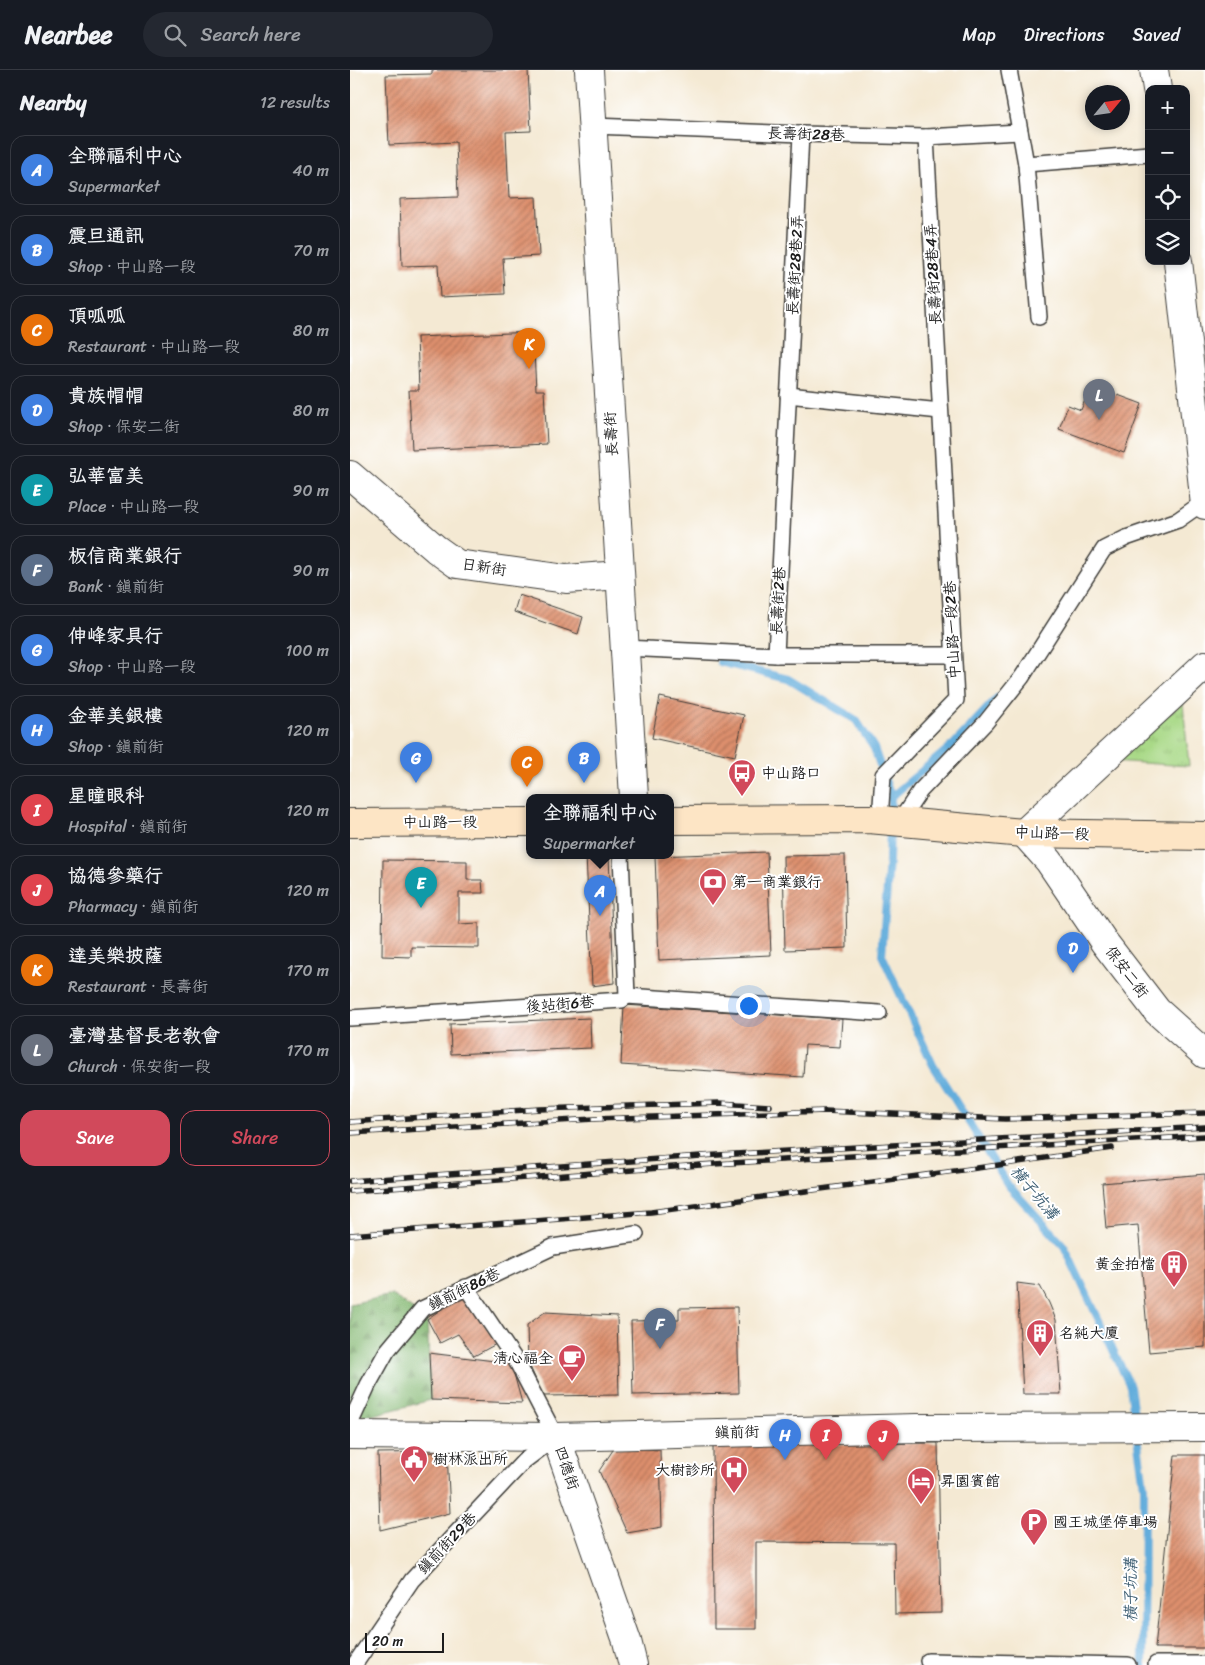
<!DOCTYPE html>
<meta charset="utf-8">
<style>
body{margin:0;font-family:Sriracha,"LXGW WenKai TC",sans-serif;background:#242831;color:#f1f3f6}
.controls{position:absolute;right:15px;top:15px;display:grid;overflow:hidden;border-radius:10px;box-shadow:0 2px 8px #0003}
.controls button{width:45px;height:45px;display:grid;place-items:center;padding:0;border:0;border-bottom:1px solid #363941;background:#171b24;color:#f1f3f6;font:25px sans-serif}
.compass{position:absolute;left:735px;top:15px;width:45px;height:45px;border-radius:50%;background:#171b24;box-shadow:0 2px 8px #0003;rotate:61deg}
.scale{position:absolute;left:15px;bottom:12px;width:79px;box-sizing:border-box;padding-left:5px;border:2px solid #1c1c1c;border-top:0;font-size:14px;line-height:18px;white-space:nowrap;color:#1c1c1c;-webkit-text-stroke:4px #fff;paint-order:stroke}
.you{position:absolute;left:398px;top:935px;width:18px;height:18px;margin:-12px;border:4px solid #fff;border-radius:50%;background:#1a73e8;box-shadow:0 0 0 8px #1a73e833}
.badge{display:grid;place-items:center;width:32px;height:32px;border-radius:50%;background:#d1495b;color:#fff;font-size:16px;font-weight:700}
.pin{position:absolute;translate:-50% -41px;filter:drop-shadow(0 1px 2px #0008)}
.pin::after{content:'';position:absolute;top:26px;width:18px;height:15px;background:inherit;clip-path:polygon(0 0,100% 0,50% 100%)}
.popup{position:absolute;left:176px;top:724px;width:148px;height:65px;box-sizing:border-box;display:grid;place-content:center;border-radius:10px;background:#171b24;filter:drop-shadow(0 1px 4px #0005);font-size:16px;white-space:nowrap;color:#9ea1a6}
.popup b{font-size:19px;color:#f1f3f6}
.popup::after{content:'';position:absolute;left:50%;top:100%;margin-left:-10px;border:10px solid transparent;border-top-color:#171b24}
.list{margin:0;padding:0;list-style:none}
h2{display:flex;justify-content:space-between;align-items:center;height:65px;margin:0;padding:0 20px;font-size:21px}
h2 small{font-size:16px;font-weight:400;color:#9ea1a6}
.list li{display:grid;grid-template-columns:32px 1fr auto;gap:15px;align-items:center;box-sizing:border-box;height:70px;margin:0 10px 10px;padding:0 10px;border:1px solid #363941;border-radius:15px}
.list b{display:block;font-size:19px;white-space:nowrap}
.list p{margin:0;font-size:16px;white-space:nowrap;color:#9ea1a6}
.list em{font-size:16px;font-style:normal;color:#9ea1a6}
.actions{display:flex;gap:10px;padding:15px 20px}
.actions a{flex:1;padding:11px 0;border:1px solid #d1495b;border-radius:15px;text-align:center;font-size:18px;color:#d1495b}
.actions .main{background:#d1495b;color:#fff}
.icon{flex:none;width:28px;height:28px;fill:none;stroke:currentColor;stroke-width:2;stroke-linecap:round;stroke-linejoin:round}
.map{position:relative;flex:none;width:855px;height:1595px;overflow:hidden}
header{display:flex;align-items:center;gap:30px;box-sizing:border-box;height:70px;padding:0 25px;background:#171b24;border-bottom:1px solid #363941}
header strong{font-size:24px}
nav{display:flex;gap:28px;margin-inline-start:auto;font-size:18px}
.search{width:350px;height:45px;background:#242831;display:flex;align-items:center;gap:12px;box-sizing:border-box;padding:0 18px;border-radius:28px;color:#9ea1a6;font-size:19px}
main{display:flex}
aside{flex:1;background:#171b24}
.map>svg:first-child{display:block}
</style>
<header>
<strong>Nearbee</strong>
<div class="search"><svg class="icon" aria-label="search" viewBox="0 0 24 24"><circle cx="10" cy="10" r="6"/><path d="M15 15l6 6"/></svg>Search here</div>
<nav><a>Map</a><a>Directions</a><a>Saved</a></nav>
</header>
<main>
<aside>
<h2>Nearby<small>12 results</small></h2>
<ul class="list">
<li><span class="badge" style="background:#3f7fe0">A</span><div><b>全聯福利中心</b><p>Supermarket</p></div><em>40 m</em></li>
<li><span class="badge" style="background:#3f7fe0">B</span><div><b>震旦通訊</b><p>Shop · 中山路一段</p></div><em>70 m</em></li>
<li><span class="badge" style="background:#e8710a">C</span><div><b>頂呱呱</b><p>Restaurant · 中山路一段</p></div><em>80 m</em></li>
<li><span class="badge" style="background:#3f7fe0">D</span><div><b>貴族帽帽</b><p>Shop · 保安二街</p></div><em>80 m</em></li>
<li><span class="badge" style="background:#0f9aa8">E</span><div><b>弘華富美</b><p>Place · 中山路一段</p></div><em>90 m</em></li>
<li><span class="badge" style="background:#5c6f8a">F</span><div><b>板信商業銀行</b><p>Bank · 鎮前街</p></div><em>90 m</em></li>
<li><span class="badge" style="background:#3f7fe0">G</span><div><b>伸峰家具行</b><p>Shop · 中山路一段</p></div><em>100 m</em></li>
<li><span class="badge" style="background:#3f7fe0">H</span><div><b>金華美銀樓</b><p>Shop · 鎮前街</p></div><em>120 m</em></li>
<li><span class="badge" style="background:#e0444e">I</span><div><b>星瞳眼科</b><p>Hospital · 鎮前街</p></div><em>120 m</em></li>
<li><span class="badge" style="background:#e0444e">J</span><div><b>協德參藥行</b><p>Pharmacy · 鎮前街</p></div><em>120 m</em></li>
<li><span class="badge" style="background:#e8710a">K</span><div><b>達美樂披薩</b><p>Restaurant · 長壽街</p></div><em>170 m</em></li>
<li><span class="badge" style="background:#6b7280">L</span><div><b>臺灣基督長老教會</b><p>Church · 保安街一段</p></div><em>170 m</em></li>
</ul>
<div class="actions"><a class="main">Save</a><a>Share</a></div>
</aside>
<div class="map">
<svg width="855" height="1595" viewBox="0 0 855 1595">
<defs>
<pattern id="grass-tufts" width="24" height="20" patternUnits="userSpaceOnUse" patternTransform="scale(1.25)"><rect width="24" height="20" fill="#a9d987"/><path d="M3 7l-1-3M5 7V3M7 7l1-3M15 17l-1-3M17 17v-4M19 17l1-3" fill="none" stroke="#91ba74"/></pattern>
<pattern id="forest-firs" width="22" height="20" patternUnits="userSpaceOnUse" patternTransform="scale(1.25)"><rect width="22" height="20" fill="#86b974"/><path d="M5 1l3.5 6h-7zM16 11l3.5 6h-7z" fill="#739e64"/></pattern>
<pattern id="building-hatch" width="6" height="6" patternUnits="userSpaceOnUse" patternTransform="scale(1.25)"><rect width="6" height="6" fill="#dd8f6d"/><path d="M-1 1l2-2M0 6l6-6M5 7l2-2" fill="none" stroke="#b27459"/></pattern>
</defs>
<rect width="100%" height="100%" fill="#fff"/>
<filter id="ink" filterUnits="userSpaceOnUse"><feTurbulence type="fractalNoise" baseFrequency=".02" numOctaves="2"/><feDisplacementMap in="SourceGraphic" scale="10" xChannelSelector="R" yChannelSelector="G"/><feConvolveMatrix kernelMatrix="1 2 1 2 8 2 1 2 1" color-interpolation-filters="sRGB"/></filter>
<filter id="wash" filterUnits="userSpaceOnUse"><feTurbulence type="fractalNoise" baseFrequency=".0096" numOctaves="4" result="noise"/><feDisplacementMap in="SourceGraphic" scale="20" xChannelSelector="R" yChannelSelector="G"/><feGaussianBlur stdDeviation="1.12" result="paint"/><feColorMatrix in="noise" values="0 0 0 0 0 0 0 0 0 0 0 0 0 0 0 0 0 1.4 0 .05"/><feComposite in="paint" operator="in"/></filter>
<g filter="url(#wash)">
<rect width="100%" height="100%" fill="#f4e9d3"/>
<!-- grass -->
<path fill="url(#grass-tufts)" stroke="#627a52" d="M 833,633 L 839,696 L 761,691 Z"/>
<!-- forest -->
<path fill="url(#forest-firs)" stroke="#516a48" d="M 42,1225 L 77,1249 L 81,1330 L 15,1347 L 0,1334 L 0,1234 Z"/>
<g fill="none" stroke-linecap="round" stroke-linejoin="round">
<!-- stream -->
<g stroke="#64addc" stroke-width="8">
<path d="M 370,592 L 438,609 L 506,650 L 524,678 L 541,727 L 539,790 L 532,885 L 583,995 L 658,1115 L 714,1176 L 780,1316 L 794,1417 L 793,1595"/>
<path d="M 541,727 L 604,674 L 647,628"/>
</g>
</g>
<g id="blocks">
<!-- building -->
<g fill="url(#building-hatch)">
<path d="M 82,0 L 178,0 L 181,61 L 156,62 L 159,128 L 186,127 L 189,186 L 153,188 L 155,224 L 90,227 L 88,195 L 52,196 L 50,129 L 108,127 L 106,72 L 39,75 L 36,5 L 82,4 Z"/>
<path d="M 183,262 L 186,320 L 194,320 L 197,374 L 62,380 L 59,320 L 69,320 L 67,267 Z"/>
<path d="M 741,315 L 792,334 L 774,383 L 709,359 L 718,335 L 731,340 Z"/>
<path d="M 169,525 L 233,547 L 228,564 L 164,542 Z"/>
<path d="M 310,627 L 394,645 L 385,686 L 302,668 Z"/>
<path d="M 417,782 L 421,885 L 309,890 L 305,786 Z"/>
<path d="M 236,785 L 259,785 L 264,913 L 242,916 Z"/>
<path d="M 495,785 L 497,878 L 435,880 L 433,786 Z"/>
<path d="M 33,790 L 117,791 L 117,810 L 132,810 L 133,823 L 109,823 L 109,854 L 129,853 L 129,878 L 61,877 L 61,887 L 32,886 Z"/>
<path d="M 274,935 L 492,949 L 490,977 L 455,975 L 453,1007 L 271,995 Z"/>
<path d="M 240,948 L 241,978 L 101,984 L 100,954 Z"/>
<path d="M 855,1104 L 855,1277 L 799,1282 L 788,1155 L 756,1158 L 752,1113 Z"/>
<path d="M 667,1213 L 690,1216 L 699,1233 L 706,1250 L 711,1324 L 673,1324 Z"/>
<path d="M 114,1224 L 148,1273 L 124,1286 L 108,1264 L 90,1273 L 77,1249 Z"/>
<path d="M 387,1237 L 389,1323 L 283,1325 L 281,1251 L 329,1250 L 329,1238 Z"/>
<path d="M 195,1242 L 267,1246 L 269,1325 L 193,1326 L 178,1292 L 177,1255 Z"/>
<path d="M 79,1283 L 161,1293 L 172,1333 L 81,1330 Z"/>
<path d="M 588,1373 L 591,1543 L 545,1544 L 544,1473 L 406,1472 L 406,1559 L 364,1559 L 363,1375 Z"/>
<path d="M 265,1377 L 310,1380 L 312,1457 L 277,1463 L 249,1401 Z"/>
<path d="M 97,1382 L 100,1443 L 30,1460 L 28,1383 Z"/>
<path d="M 825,1385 L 855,1385 L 855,1578 L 805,1578 Z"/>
</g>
</g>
</g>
<g filter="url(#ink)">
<use href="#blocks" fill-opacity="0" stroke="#3c3b37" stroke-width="1"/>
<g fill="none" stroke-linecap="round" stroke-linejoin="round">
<!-- service casing -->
<g stroke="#3c3b37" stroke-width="18">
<g id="service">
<path d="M 659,0 L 676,94 L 799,84"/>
<path d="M 243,56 L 451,64 L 576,67 L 670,62"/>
<path d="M 676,94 L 689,247"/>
<path d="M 438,325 L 590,341"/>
<path d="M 274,578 L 426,585 L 451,64"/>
<path d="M 426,585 L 603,585"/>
<path d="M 530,750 L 533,705 L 606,630 L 576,67"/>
<path d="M 550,751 L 570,721 L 636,652 L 672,607 L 754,479 L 776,468 L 828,450 L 855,431"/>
<path d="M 277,926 L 529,943"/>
<path d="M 0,948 L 272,930 L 277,926 L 271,785"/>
<path d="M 0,1354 L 18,1315 L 37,1281 L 72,1239 L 203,1177 L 286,1164"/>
<path d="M 578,1591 L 778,1595"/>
<path d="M 5,1594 L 62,1510 L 174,1391 L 206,1367 L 168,1294 L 116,1217"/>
<path d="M 806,1594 L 855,1594"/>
</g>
</g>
<!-- minor casing -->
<g stroke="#3c3b37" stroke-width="30">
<g id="minor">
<path d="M 239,0 L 284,727"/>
<path d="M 0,405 L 86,479 L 107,494 L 216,509 L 270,505"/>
<path d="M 674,763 L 699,791 L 754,872 L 807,941 L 855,984"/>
<path d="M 206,1367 L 277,1571 L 283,1595"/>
</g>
</g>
<!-- tertiary casing -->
<g stroke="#3c3b37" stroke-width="30">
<g id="tertiary">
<path d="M 804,0 L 807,19"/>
<path d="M 828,191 L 855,435"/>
<path d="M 674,763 L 855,595"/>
<path d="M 0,1365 L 206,1367 L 567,1358 L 855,1357"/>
</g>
</g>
<!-- secondary casing -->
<g stroke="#3c3b37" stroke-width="30">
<g id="secondary">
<path d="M 320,750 L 519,749 L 674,763 L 855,766"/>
<path d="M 0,753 L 180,752"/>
</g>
</g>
<!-- service -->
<use href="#service" stroke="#fff" stroke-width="15"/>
<!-- minor -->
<use href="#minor" stroke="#fff" stroke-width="28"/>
<!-- tertiary -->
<use href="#tertiary" stroke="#fff" stroke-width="28"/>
<!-- secondary -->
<use href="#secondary" stroke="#fde5c5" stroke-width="28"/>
<!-- rail casing -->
<g stroke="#1c1c1c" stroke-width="5.5">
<g id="rail">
<path d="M 0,1052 L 190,1039 L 369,1033 L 420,1036"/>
<path d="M 0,1063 L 244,1049 L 475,1041 L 655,1049 L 855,1043"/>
<path d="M 0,1111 L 351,1086 L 855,1057"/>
<path d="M 0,1121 L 364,1094 L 855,1066"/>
<path d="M 0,1165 L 301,1142 L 642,1096 L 762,1078"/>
</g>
</g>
<!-- rail -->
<use href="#rail" stroke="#fff" stroke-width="4" stroke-dasharray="11" stroke-linecap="butt"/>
</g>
</g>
<!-- icons -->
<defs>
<g id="bus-pin" transform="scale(1.4375)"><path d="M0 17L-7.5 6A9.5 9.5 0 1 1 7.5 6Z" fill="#d1495b" stroke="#fff"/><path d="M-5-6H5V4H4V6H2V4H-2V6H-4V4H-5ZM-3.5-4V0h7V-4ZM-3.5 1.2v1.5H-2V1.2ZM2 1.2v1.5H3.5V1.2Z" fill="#fff"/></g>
<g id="bank-pin" transform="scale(1.4375)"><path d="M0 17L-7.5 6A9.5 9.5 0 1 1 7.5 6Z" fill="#d1495b" stroke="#fff"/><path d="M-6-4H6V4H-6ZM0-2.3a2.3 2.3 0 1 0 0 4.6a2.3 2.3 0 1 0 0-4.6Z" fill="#fff"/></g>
<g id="building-pin" transform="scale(1.4375)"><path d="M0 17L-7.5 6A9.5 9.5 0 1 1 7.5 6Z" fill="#d1495b" stroke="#fff"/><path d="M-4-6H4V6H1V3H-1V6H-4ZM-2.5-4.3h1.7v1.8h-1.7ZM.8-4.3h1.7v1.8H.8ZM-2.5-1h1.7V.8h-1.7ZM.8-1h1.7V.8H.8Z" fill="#fff"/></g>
<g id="cafe-pin" transform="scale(1.4375)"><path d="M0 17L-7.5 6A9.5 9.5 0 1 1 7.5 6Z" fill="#d1495b" stroke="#fff"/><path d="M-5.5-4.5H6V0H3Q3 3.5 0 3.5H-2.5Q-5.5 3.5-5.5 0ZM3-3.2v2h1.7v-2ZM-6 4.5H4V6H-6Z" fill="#fff"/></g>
<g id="civic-pin" transform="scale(1.4375)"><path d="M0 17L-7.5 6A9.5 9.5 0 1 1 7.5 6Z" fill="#d1495b" stroke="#fff"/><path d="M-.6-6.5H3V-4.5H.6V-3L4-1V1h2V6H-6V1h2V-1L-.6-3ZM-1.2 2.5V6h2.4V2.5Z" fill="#fff"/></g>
<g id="hospital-pin" transform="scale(1.4375)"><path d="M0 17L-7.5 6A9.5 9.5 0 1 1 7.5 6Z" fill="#d1495b" stroke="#fff"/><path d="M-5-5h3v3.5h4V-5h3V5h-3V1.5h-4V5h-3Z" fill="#fff"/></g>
<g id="hotel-pin" transform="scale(1.4375)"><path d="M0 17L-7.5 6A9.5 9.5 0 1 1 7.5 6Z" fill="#d1495b" stroke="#fff"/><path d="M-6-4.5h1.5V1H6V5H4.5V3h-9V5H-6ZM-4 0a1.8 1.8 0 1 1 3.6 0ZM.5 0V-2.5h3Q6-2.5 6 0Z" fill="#fff"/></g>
<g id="parking-pin" transform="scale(1.4375)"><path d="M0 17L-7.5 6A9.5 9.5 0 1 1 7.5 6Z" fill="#d1495b" stroke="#fff"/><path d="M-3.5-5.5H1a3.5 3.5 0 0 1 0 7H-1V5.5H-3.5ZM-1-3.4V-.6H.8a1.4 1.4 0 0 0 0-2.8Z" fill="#fff"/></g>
</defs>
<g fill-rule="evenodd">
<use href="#bus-pin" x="392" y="703"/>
<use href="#bank-pin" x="363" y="812"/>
<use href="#building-pin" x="824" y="1194"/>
<use href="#building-pin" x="690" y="1263"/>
<use href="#cafe-pin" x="222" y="1288"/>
<use href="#civic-pin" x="64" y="1389"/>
<use href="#hospital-pin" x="384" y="1400"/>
<use href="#hotel-pin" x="571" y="1411"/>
<use href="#parking-pin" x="684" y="1452"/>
</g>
<g text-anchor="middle" stroke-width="4" stroke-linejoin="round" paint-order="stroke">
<!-- street labels -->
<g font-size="15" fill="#1c1c1c" stroke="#fff">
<text transform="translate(456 64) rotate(2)" y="5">長壽街28巷</text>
<text transform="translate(445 195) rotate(-87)" y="5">長壽街28巷2弄</text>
<text transform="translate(583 204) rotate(-93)" y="5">長壽街28巷4弄</text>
<text transform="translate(261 364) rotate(-93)" y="5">長壽街</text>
<text transform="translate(134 497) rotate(9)" y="5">日新街</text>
<text transform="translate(428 531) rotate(-87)" y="5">長壽街2巷</text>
<text transform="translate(602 560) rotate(-93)" y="5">中山路一段2巷</text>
<text x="90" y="757">中山路一段</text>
<text transform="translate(702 763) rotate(2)" y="5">中山路一段</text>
<text transform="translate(777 902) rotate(53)" y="5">保安二街</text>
<text transform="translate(210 934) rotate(-4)" y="5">後站街6巷</text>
<text transform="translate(114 1219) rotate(-26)" y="5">鎮前街86巷</text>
<text transform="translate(387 1362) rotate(-1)" y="5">鎮前街</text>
<text transform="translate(217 1398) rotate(71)" y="5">四德街</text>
<text transform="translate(97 1473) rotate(-47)" y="5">鎮前街29巷</text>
</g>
<!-- poi labels -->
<g font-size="15" fill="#1c1c1c" stroke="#fff" text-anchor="start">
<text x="411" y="708">中山路口</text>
<text x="382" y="817">第一商業銀行</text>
<text x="805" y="1199" text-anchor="end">黃金拍檔</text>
<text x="709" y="1268">名純大廈</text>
<text x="203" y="1293" text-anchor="end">清心福全</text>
<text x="83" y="1394">樹林派出所</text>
<text x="365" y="1405" text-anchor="end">大樹診所</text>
<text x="590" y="1416">昇園賓館</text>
<text x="703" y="1457">國王城堡停車場</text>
</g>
<!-- water labels -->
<g font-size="16" font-style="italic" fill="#3c5d72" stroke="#fff">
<text transform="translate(685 1122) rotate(50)" y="6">橫子坑溝</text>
<text transform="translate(780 1520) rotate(-90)" y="6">橫子坑溝</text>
</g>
</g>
</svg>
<div class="controls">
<button>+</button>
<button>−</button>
<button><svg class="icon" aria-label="locate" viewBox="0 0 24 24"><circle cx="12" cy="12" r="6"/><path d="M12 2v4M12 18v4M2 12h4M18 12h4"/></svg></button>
<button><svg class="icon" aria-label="layers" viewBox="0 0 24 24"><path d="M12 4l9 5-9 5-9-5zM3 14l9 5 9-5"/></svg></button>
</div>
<svg class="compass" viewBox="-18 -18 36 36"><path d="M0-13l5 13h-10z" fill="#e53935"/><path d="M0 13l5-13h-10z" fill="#9ea1a6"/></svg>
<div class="scale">20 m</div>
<div class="you"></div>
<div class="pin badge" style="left:250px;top:846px;background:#3f7fe0">A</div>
<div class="popup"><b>全聯福利中心</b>Supermarket</div>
<div class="pin badge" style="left:234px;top:713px;background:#3f7fe0">B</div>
<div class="pin badge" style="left:177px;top:717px;background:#e8710a">C</div>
<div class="pin badge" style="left:723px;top:903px;background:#3f7fe0">D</div>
<div class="pin badge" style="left:71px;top:838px;background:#0f9aa8">E</div>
<div class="pin badge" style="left:310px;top:1279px;background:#5c6f8a">F</div>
<div class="pin badge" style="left:66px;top:713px;background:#3f7fe0">G</div>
<div class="pin badge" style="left:435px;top:1390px;background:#3f7fe0">H</div>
<div class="pin badge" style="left:476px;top:1390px;background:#e0444e">I</div>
<div class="pin badge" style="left:533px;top:1391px;background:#e0444e">J</div>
<div class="pin badge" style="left:179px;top:299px;background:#e8710a">K</div>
<div class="pin badge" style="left:749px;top:350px;background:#6b7280">L</div>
</div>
</main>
